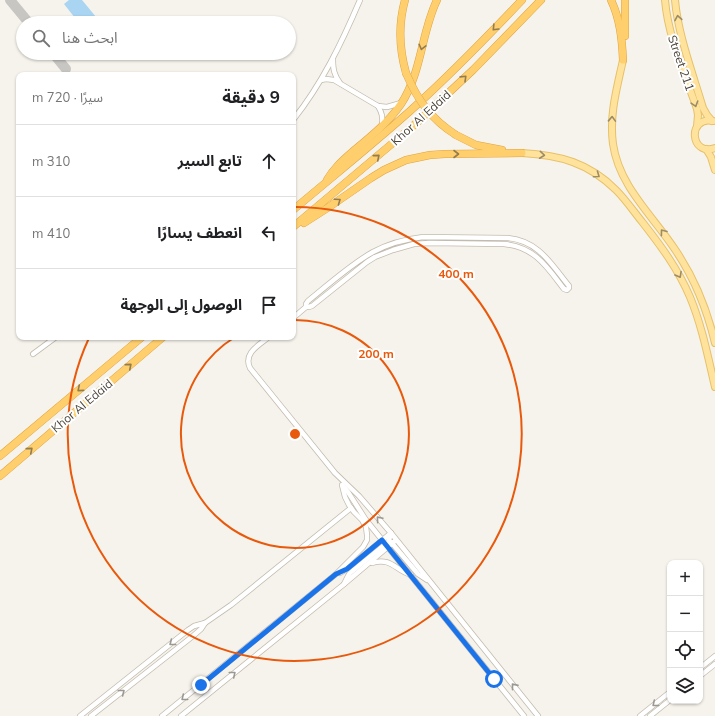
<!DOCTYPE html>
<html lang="ar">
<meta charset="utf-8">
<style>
body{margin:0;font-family:Mulish,"Noto Sans Arabic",sans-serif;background:#f6f6f6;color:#202124;direction:rtl}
.controls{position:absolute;right:12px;bottom:12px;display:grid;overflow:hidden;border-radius:8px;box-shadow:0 1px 3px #0004}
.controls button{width:36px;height:36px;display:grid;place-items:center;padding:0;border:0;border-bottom:1px solid #e0e0e0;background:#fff;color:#202124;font:20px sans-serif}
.stop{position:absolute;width:12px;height:12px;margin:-9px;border:3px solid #1a73e8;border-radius:50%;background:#fff}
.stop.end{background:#1a73e8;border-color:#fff;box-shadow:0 1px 4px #0008}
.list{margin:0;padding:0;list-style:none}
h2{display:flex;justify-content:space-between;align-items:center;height:52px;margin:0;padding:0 16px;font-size:17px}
h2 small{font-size:13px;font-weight:400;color:#757577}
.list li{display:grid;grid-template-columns:26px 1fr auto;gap:12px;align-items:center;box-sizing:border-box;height:72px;padding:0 16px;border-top:1px solid #e0e0e0}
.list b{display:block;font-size:15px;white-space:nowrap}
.list em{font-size:13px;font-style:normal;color:#757577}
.icon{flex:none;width:22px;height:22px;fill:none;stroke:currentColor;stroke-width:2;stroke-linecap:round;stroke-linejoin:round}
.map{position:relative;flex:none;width:715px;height:716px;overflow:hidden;direction:ltr}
.search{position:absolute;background:#fff;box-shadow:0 1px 3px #0004;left:16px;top:16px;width:280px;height:44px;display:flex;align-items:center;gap:10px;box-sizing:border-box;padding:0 14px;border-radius:22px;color:#757577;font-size:15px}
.panel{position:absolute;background:#fff;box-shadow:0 1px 3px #0004;left:16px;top:72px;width:280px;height:268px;border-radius:8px;direction:rtl}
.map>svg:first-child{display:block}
</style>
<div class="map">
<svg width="715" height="716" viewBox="0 0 715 716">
<rect width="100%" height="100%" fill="#f6f3ec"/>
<!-- water -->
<path fill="#a9d4f2" d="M 69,0 L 82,0 L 101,23 L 79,23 L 64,4 Z"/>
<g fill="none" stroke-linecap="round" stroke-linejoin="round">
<!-- taxiway -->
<g stroke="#c8c6c3" stroke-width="10">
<path d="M 10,0 L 29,23"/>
<path d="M 53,53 L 66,69"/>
</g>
<!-- minor casing -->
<g stroke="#c2bbae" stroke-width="6">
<g id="minor">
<path d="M 333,59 C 333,69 334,75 340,83"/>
<path d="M 321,80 L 326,79 L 334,80 L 378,106 L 387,107 L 401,103"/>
<path d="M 378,106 C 382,113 383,117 382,125"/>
<path d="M 293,120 C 322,84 342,42 360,0"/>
<path d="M 423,237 L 508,238 C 539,241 551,264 569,286 L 569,288 L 567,290 L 564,289 C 547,267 535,247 504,244 L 429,243 L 414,244 L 393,250 L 375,257 L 367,262 L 312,306 L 309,307 L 306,307 L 306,304 L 308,301 C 328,285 351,264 373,252 C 388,244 406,239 423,237 Z"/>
<path d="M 293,318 L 306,307"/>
<path d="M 269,337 C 259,345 243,353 250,368 L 335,473 L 359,496 L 391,533 L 538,716"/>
<path d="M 33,354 L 56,337"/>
<path d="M 343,486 L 348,492 L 366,520 L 524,716"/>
<path d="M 391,542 L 418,574 L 427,580"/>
<path d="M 372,563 C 391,557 395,570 411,575"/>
<path d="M 340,573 L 347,569 L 391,533"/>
<path d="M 344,584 L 348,576 L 350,573 L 388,542 L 390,537 L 391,533"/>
<path d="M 700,668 L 715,656"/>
<path d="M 700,676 L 715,664"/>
<path d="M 80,716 L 188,630 L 194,626 L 205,623 L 231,605 L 351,508"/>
<path d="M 91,716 L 193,636 L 201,629 L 205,623"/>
<path d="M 162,716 L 336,574 L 363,547 L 367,540 L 367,535 L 366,527 L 362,520 L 354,512 L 349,505 L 345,497 L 342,485"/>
<path d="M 181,716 L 343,585 L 396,540"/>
<path d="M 640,716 L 670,692"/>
<path d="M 650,716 L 670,700"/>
</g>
</g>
<!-- major casing -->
<g stroke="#e6c16a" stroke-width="8">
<g id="major">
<path d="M 665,0 C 668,37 685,74 697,109 L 698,115 L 697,126"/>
<path d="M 675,0 C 678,35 693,74 703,108 L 707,115 L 712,121"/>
<path d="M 623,60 C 617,88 609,115 613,144 C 619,186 652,215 674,248 C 694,277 707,309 715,343"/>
<path d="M 713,121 C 687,116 690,157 715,148"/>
<path d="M 706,149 L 711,157 L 715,170"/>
<path d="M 522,153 C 560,155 589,163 616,190 C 626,200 634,212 643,223 C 661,246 678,269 690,297 C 702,326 708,357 715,387"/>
</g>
</g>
<!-- highway casing -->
<g stroke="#e0a43c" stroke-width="8">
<g id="highway">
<path d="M 405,0 C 398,25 399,48 406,73"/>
<path d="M 611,0 C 620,19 622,39 623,60"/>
<path d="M 625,36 L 625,0"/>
<path d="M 456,135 L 476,145 L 502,150"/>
<path d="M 327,180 C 333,169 342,161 351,153 C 369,138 388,123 401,104 C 422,72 421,33 437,0"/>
<path d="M 293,210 C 332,177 372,145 410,111 C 449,76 486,38 522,0"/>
<path d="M 304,223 L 329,207 L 371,178 L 384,170 L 406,160 L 430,155 L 445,154 L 522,153"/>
<path d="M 293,227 L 413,126 L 473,70 L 541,0"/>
<path d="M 0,456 L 142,337"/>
<path d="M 0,476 L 163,337"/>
</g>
</g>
<!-- minor -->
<use href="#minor" stroke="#fff" stroke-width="4.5"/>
<!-- major -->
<use href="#major" stroke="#ffe39c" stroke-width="6"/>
<!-- highway -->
<use href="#highway" stroke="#ffcf6e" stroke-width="7"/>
<!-- highway-bridge casing -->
<g stroke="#e0a43c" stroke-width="8" stroke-linecap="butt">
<path id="highway-bridge" d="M 406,73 C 418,101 431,119 456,135"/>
</g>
<!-- highway-bridge -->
<use href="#highway-bridge" stroke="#ffcf6e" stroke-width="7"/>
</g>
<!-- one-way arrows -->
<defs><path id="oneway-chevron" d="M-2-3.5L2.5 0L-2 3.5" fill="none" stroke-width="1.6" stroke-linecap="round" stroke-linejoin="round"/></defs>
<g stroke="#9c8c66">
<use href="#oneway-chevron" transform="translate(678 18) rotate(-100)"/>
<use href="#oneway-chevron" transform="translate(695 104) rotate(73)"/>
<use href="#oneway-chevron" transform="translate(612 119) rotate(-88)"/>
<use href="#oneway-chevron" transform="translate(542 155) rotate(6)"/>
<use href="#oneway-chevron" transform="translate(597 175) rotate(35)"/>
<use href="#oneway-chevron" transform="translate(663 232) rotate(-127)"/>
<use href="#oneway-chevron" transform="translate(679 275) rotate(61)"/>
</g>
<g stroke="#937c4e">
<use href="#oneway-chevron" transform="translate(495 28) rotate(134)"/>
<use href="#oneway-chevron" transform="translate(422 47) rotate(104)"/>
<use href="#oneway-chevron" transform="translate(464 78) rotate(-44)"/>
<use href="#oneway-chevron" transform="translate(456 154)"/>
<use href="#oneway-chevron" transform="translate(377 157) rotate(-40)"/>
<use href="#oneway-chevron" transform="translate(338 201) rotate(-35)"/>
<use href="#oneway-chevron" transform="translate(129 366) rotate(-40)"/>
<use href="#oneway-chevron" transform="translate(80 389) rotate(140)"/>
<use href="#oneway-chevron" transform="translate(30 450) rotate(-40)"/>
</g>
<g stroke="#9c9892">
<use href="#oneway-chevron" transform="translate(379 519) rotate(-131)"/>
<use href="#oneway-chevron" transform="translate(172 643) rotate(142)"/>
<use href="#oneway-chevron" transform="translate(233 674) rotate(-39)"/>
<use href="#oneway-chevron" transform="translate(514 686) rotate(-129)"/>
<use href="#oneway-chevron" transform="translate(122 692) rotate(-38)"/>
<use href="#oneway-chevron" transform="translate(184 698) rotate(141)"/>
<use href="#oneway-chevron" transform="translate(655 704) rotate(141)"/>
</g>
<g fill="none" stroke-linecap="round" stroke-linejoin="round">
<!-- route -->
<path stroke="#1a73e8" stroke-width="5" d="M 201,685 L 336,574 L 347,569 L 382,540 L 494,679"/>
</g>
<!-- distance rings -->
<g fill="none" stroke="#e8590c" stroke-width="2">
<path d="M293 320A114 114 0 1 1 235 337"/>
<path d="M293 207A227 227 0 1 1 89 338"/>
</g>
<g text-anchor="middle" stroke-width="4" stroke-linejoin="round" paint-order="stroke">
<!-- street labels -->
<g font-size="12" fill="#4b4439" stroke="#fff">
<text transform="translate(681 63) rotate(71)" y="4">Street 211</text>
<text transform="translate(421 118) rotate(-42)" y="4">Khor Al Edaid</text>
<text transform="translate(82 406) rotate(-40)" y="4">Khor Al Edaid</text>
</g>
</g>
<circle cx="295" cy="434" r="6" fill="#e8590c" stroke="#fff" stroke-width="2"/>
<g font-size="12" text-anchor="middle" font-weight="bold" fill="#e8590c" stroke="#fff" stroke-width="4" stroke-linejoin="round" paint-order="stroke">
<text x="456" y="278">400 m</text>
<text x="376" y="358">200 m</text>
</g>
</svg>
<div class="controls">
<button>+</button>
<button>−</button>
<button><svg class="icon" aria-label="locate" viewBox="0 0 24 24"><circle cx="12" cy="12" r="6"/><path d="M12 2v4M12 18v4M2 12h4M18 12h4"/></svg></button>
<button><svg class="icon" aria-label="layers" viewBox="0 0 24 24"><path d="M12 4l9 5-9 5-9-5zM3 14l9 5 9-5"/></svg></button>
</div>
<div class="stop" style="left:494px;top:679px"></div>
<div class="stop end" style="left:201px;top:685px"></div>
<div class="search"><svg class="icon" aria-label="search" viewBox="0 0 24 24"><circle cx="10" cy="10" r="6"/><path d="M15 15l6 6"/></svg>ابحث هنا</div>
<section class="panel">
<h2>9 دقيقة<small>سيرًا · 720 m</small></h2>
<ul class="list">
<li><svg class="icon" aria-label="ahead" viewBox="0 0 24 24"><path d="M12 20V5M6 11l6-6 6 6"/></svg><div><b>تابع السير</b></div><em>310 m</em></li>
<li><svg class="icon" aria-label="left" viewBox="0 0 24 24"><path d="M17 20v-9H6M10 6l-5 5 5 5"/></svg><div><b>انعطف يسارًا</b></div><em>410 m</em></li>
<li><svg class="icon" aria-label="arrive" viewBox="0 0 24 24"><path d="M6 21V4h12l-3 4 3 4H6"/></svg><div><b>الوصول إلى الوجهة</b></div></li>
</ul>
</section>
</div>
